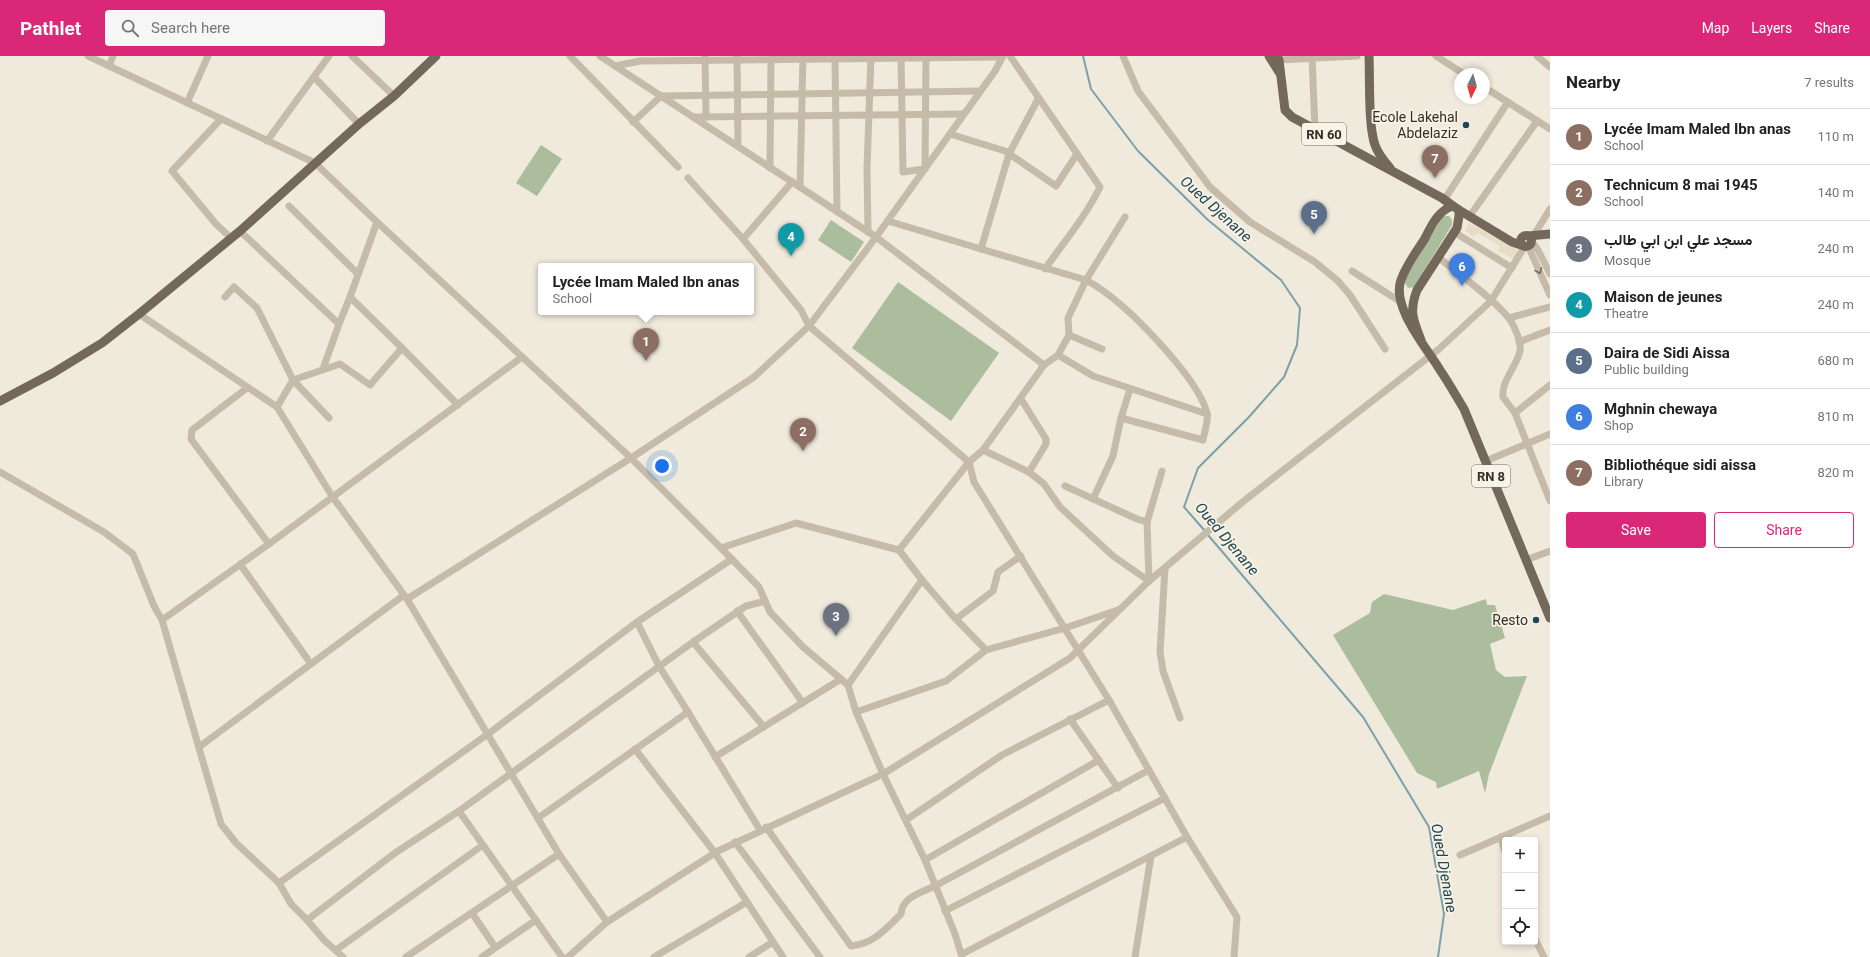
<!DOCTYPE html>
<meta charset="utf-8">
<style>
body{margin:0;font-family:Roboto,Vazirmatn,sans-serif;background:#f6f6f6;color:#202124}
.controls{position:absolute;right:12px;bottom:12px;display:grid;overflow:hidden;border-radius:4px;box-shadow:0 2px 6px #0003}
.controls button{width:36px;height:36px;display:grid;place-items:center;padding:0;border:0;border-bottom:1px solid #e0e0e0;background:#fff;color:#202124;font:20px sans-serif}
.compass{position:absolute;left:1454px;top:12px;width:36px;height:36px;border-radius:50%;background:#fff;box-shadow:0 2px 6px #0003;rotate:185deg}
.you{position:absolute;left:662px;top:410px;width:14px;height:14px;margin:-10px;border:3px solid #fff;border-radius:50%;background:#1a73e8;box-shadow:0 0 0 6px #1a73e833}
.badge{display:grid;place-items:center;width:26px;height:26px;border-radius:50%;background:#db2777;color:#fff;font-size:13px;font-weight:700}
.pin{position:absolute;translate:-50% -33px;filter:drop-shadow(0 1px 2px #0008)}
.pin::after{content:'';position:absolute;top:21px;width:14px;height:12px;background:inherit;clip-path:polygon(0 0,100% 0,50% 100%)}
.popup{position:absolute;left:538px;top:207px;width:216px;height:52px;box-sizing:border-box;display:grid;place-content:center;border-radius:4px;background:#fff;filter:drop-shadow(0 1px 3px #0005);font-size:13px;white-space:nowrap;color:#757577}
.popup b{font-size:15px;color:#202124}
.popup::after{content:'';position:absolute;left:50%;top:100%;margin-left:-8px;border:8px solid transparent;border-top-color:#fff}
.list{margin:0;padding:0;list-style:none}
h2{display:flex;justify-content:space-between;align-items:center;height:52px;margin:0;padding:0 16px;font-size:17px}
h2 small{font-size:13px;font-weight:400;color:#757577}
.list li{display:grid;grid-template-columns:26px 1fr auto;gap:12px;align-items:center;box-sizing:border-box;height:56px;padding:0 16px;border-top:1px solid #e0e0e0}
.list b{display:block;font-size:15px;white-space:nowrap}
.list p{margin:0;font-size:13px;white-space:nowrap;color:#757577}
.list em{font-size:13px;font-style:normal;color:#757577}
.actions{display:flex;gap:8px;padding:12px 16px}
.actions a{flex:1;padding:9px 0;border:1px solid #db2777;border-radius:4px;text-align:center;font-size:14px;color:#db2777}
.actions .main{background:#db2777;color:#fff}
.icon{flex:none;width:22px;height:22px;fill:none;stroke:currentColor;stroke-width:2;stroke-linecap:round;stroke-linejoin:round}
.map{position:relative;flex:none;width:1550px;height:901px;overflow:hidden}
header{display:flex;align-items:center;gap:24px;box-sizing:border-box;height:56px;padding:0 20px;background:#db2777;color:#fff}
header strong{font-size:19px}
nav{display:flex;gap:22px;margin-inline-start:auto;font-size:14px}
.search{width:280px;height:36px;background:#f6f6f6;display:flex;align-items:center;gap:10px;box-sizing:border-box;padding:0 14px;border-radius:4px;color:#757577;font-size:15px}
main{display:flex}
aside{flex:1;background:#fff}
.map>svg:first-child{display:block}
</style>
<header>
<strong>Pathlet</strong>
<div class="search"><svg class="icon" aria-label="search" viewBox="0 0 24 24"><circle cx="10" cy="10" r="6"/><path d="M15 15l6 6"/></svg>Search here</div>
<nav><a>Map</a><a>Layers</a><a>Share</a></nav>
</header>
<main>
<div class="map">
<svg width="1550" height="901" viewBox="0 0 1550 901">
<rect width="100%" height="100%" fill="#efeadc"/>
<!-- green -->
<g fill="#acbd9d">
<path d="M 541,89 L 562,103 L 537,140 L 516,127 Z"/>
<path d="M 1445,160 L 1449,160 L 1452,164 L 1452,169 L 1414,231 L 1408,232 L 1404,225 L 1405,223 L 1442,162 Z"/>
<path d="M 831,164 L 864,186 L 851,206 L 818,184 Z"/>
<path d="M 898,226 L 999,297 L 951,365 L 852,292 Z"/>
<path d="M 1384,538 L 1453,554 L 1486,543 L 1487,549 L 1495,549 L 1505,582 L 1490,588 L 1496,614 L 1505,621 L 1527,620 L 1489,718 L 1485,737 L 1479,715 L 1437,733 L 1436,726 L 1417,717 L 1333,579 L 1370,557 L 1372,546 Z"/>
</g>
<!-- plaza -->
<path fill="#e6ddc4" d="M 1469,167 L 1516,193 L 1518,195 L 1514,203 L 1500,196 L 1498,194 L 1500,190 L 1478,177 L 1474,181 L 1465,175 Z"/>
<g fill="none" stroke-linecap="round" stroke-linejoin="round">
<!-- stream -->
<g stroke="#7da0aa" stroke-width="2">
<path d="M 1083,0 L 1091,33 L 1138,95 L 1208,164 L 1281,224 L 1300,252 L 1297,289 L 1284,321 L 1249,361 L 1198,412 L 1184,451 L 1205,475"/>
<path d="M 1208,479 L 1363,661 L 1429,771 L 1444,858 L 1438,901"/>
</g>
<!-- minor -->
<g stroke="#c6bba9" stroke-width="7">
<path d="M 88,0 L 315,107 L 377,166 L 631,402 L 721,492 L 796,467 L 899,494 L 922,524 L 848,629"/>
<path d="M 352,0 L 394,40"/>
<path d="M 570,0 L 678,111"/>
<path d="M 600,0 L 876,181 L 1044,309 L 983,394 L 969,406 L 899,494"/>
<path d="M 737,0 L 738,90"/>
<path d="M 835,0 L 837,155"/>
<path d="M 901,0 L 903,116 L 925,113 L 926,0"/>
<path d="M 1010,0 L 1100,131 C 1086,160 1064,186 1045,213"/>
<path d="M 1123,0 L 1138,35 L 1210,131 L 1250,166 L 1315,206 L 1338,225 L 1350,239 L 1385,293"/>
<path d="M 1279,0 L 1279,4 L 1357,0"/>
<path d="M 1312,0 L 1315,73"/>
<path d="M 1436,0 L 1464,18"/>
<path d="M 1537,0 L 1550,11"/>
<path d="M 705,1 L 706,61"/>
<path d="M 109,10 L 113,0"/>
<path d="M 615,10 L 640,5 L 1002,1"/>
<path d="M 314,21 L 359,68"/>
<path d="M 1484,31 L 1550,73"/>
<path d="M 1038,43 L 1009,98 L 981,193 L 1086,224 L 1125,161"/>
<path d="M 187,47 L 208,0"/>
<path d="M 693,61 L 964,58"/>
<path d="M 221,63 L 172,115 L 216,168 L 231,182"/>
<path d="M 633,66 L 661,40 L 980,35"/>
<path d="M 950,78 L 1005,95 L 1056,130 L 1077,98"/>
<path d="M 267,85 L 329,0"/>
<path d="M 770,112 L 771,0"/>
<path d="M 688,122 L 743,183 L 801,254 L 809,270 L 969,406 L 974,426 L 1109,644 L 1187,781 L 1237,861 L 1234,901"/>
<path d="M 800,131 L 803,0"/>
<path d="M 1444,144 L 1508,46"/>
<path d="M 289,150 L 358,218"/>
<path d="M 1469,161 L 1537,65"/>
<path d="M 888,165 L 981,193"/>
<path d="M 240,175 L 339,268 L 323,313"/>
<path d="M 868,176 L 867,113 L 871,0"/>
<path d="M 1454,176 L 1512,212"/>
<path d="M 1534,179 L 1550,153"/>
<path d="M 743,183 L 792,126"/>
<path d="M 1531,184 L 1538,194 L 1550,218"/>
<path d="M 1528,190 L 1550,239"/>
<path d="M 1438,201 C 1461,220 1488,238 1508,261 C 1513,267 1522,286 1520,295 C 1517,310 1501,325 1503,341 L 1515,357 L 1550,445"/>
<path d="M 1352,215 L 1401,246"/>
<path d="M 225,241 L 234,231 L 257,252 L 293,324 L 329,362"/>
<path d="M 139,258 L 277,351 L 332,440 L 407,543 L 559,798 L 607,866"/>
<path d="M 1509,262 L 1550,251"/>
<path d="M 339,268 L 350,241"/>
<path d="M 1069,279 L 1102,293"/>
<path d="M 1519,286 L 1550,274"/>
<path d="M 402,292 L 458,349"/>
<path d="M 1058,299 L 1093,320 L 1207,358"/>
<path d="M 1044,309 L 1058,299 L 1069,279 L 1068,262 L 1086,224 C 1093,228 1100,232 1106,237 C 1135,258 1199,324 1207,357 C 1209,364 1204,377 1203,384 L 1121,362"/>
<path d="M 247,332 L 192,374 L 191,383 L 269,488"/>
<path d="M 1021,343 L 1046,383 L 1046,388 L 1029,416"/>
<path d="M 277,351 L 293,324 L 340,308 L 370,329 L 402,292 L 350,241 L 377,166"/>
<path d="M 1515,357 L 1550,329"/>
<path d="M 983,394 L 1029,416 L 1044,428 L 1060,451 L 1113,500 L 1149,525"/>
<path d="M 1486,405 L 1550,378"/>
<path d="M 0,416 L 104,476 L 133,498 L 154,550 L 162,564"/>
<path d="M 1065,430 L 1137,463 L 1147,466"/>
<path d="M 1093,443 L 1113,400 L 1121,362 L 1130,333"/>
<path d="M 721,492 L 759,531 L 770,556 L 803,591 L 848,629 L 856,656 L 883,718 L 925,804 L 955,878 L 962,901"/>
<path d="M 1526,504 L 1550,495"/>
<path d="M 240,508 L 311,608"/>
<path d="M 1165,512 L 1160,596 L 1163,615 L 1180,662"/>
<path d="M 1149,525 L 1147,466 L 1162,415"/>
<path d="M 407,543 L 631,402 L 754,321 L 809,270 L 876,181 L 995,15 L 1003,0"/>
<path d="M 737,555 L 803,647"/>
<path d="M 956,563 L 993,535 L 998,516 L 1021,500"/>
<path d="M 637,566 L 659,610 L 688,656"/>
<path d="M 693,586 L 764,671"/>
<path d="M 986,594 L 1065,572 L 1118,554"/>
<path d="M 856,656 L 946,625 L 986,594 L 953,560 L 922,524"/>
<path d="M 1070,663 L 1118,732"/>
<path d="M 199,691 L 404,539"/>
<path d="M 635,693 L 715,797 L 783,901"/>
<path d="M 715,701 L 841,623"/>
<path d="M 459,755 L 562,901"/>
<path d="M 538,762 L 688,656 L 760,774"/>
<path d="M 906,764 L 1002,699 L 1109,644"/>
<path d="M 766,771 L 851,890 C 873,888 886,873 901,858 C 902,841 922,836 935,830 L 1149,714"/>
<path d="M 1501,781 L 1505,797"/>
<path d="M 735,786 L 820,901"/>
<path d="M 1460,799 L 1550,760"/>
<path d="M 925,804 L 1099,704"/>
<path d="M 279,827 L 488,678 L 637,566 L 732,503"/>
<path d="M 945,855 L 1165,742"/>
<path d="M 472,857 L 495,891"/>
<path d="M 307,864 L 395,797 L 459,755 L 693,586 L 746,550 L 765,545"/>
<path d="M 1535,883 L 1544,901"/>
<path d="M 336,894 L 483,789"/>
<path d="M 962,898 L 1187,781"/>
<path d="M 343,901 L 324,884 L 307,864 L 291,848 L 279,827 L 236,787 L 221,768 L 162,564 L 269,488 L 522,301"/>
<path d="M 406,901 L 559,798"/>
<path d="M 482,901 L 536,864"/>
<path d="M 568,901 L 607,866 L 718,795 L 883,718 L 1070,602 L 1149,525 L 1245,444 L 1439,293 L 1491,245 L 1525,190"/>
<path d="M 654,901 L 747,846"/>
<path d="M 749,901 L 773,886"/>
<path d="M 1135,901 L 1151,800"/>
</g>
<!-- major -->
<g stroke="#74685a" stroke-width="9">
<path d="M 1269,0 L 1279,16"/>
<path d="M 1277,0 L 1279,4 L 1285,54 L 1292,61 L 1442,142 L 1453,150"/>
<path d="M 1369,0 C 1370,23 1368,69 1375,89 C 1378,98 1384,105 1390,112"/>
<path d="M 1459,154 L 1512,186 L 1524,190"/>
<circle cx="1526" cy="185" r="5.5"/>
<path d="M 1528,180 L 1550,178"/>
<path d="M 1421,284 C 1413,264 1409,255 1417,234 L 1457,172 L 1459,160 L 1459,154 L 1453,150 C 1438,154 1431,171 1424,184 C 1416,196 1406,210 1401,224 C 1391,251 1427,292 1440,314 C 1449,327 1456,340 1464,353 L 1550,562"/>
<path d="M 0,345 L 53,317 L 102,287 L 139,258 L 240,175 L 359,68 L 394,40 L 436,0"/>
</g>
</g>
<!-- one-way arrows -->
<defs><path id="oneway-chevron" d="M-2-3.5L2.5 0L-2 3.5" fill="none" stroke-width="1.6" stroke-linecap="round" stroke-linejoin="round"/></defs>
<use stroke="#766d62" href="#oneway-chevron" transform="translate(1539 215) rotate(66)"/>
<!-- markers -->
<g fill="#214651" stroke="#f7f3e7" stroke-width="1.5">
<circle cx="1466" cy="69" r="4"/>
<circle cx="1536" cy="564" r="4"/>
</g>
<g text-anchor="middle" stroke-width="3.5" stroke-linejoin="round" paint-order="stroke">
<!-- shield labels -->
<g fill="#f7f3e7" stroke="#6e6961" stroke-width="1">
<rect x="1302" y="67" width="44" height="22" rx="3"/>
<rect x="1472" y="409" width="38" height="22" rx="3"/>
</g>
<g font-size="13" font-weight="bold" fill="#342e28">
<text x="1324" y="83">RN 60</text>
<text x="1491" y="425">RN 8</text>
</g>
<!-- poi labels -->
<g font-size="14" fill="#342e28" stroke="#f7f3e7" text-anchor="end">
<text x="1458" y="66">Ecole Lakehal<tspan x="1458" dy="16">Abdelaziz</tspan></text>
<text x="1528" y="569">Resto</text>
</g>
<!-- water labels -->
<g font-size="15" font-style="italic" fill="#214651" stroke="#f7f3e7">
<text transform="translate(1216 153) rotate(42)" y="5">Oued Djenane</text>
<text transform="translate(1227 483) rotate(50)" y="5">Oued Djenane</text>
<text transform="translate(1444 812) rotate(80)" y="5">Oued Djenane</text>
</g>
</g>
</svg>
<div class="controls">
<button>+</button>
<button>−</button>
<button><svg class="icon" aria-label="locate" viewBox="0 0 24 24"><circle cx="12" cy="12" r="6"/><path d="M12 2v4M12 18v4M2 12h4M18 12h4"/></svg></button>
</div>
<svg class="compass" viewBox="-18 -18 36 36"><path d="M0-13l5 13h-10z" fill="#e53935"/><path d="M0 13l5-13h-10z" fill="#757577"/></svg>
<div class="you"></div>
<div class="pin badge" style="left:646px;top:305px;background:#8d6e63">1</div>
<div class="popup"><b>Lycée Imam Maled Ibn anas</b>School</div>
<div class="pin badge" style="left:803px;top:395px;background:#8d6e63">2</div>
<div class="pin badge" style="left:836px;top:580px;background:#6b7280">3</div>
<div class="pin badge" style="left:791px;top:200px;background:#0f9aa8">4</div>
<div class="pin badge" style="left:1314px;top:178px;background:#5c6f8a">5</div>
<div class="pin badge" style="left:1462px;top:230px;background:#3f7fe0">6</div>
<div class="pin badge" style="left:1435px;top:122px;background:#8d6e63">7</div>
</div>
<aside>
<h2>Nearby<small>7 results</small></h2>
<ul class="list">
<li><span class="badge" style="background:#8d6e63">1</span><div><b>Lycée Imam Maled Ibn anas</b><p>School</p></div><em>110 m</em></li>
<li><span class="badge" style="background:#8d6e63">2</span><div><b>Technicum 8 mai 1945</b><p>School</p></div><em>140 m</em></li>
<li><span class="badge" style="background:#6b7280">3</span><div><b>مسجد علي ابن ابي طالب</b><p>Mosque</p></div><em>240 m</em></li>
<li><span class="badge" style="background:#0f9aa8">4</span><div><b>Maison de jeunes</b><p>Theatre</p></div><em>240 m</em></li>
<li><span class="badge" style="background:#5c6f8a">5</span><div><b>Daira de Sidi Aissa</b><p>Public building</p></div><em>680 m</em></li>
<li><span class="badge" style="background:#3f7fe0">6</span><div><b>Mghnin chewaya</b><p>Shop</p></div><em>810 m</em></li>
<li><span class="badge" style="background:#8d6e63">7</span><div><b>Bibliothéque sidi aissa</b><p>Library</p></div><em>820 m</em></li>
</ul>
<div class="actions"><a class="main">Save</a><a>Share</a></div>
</aside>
</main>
